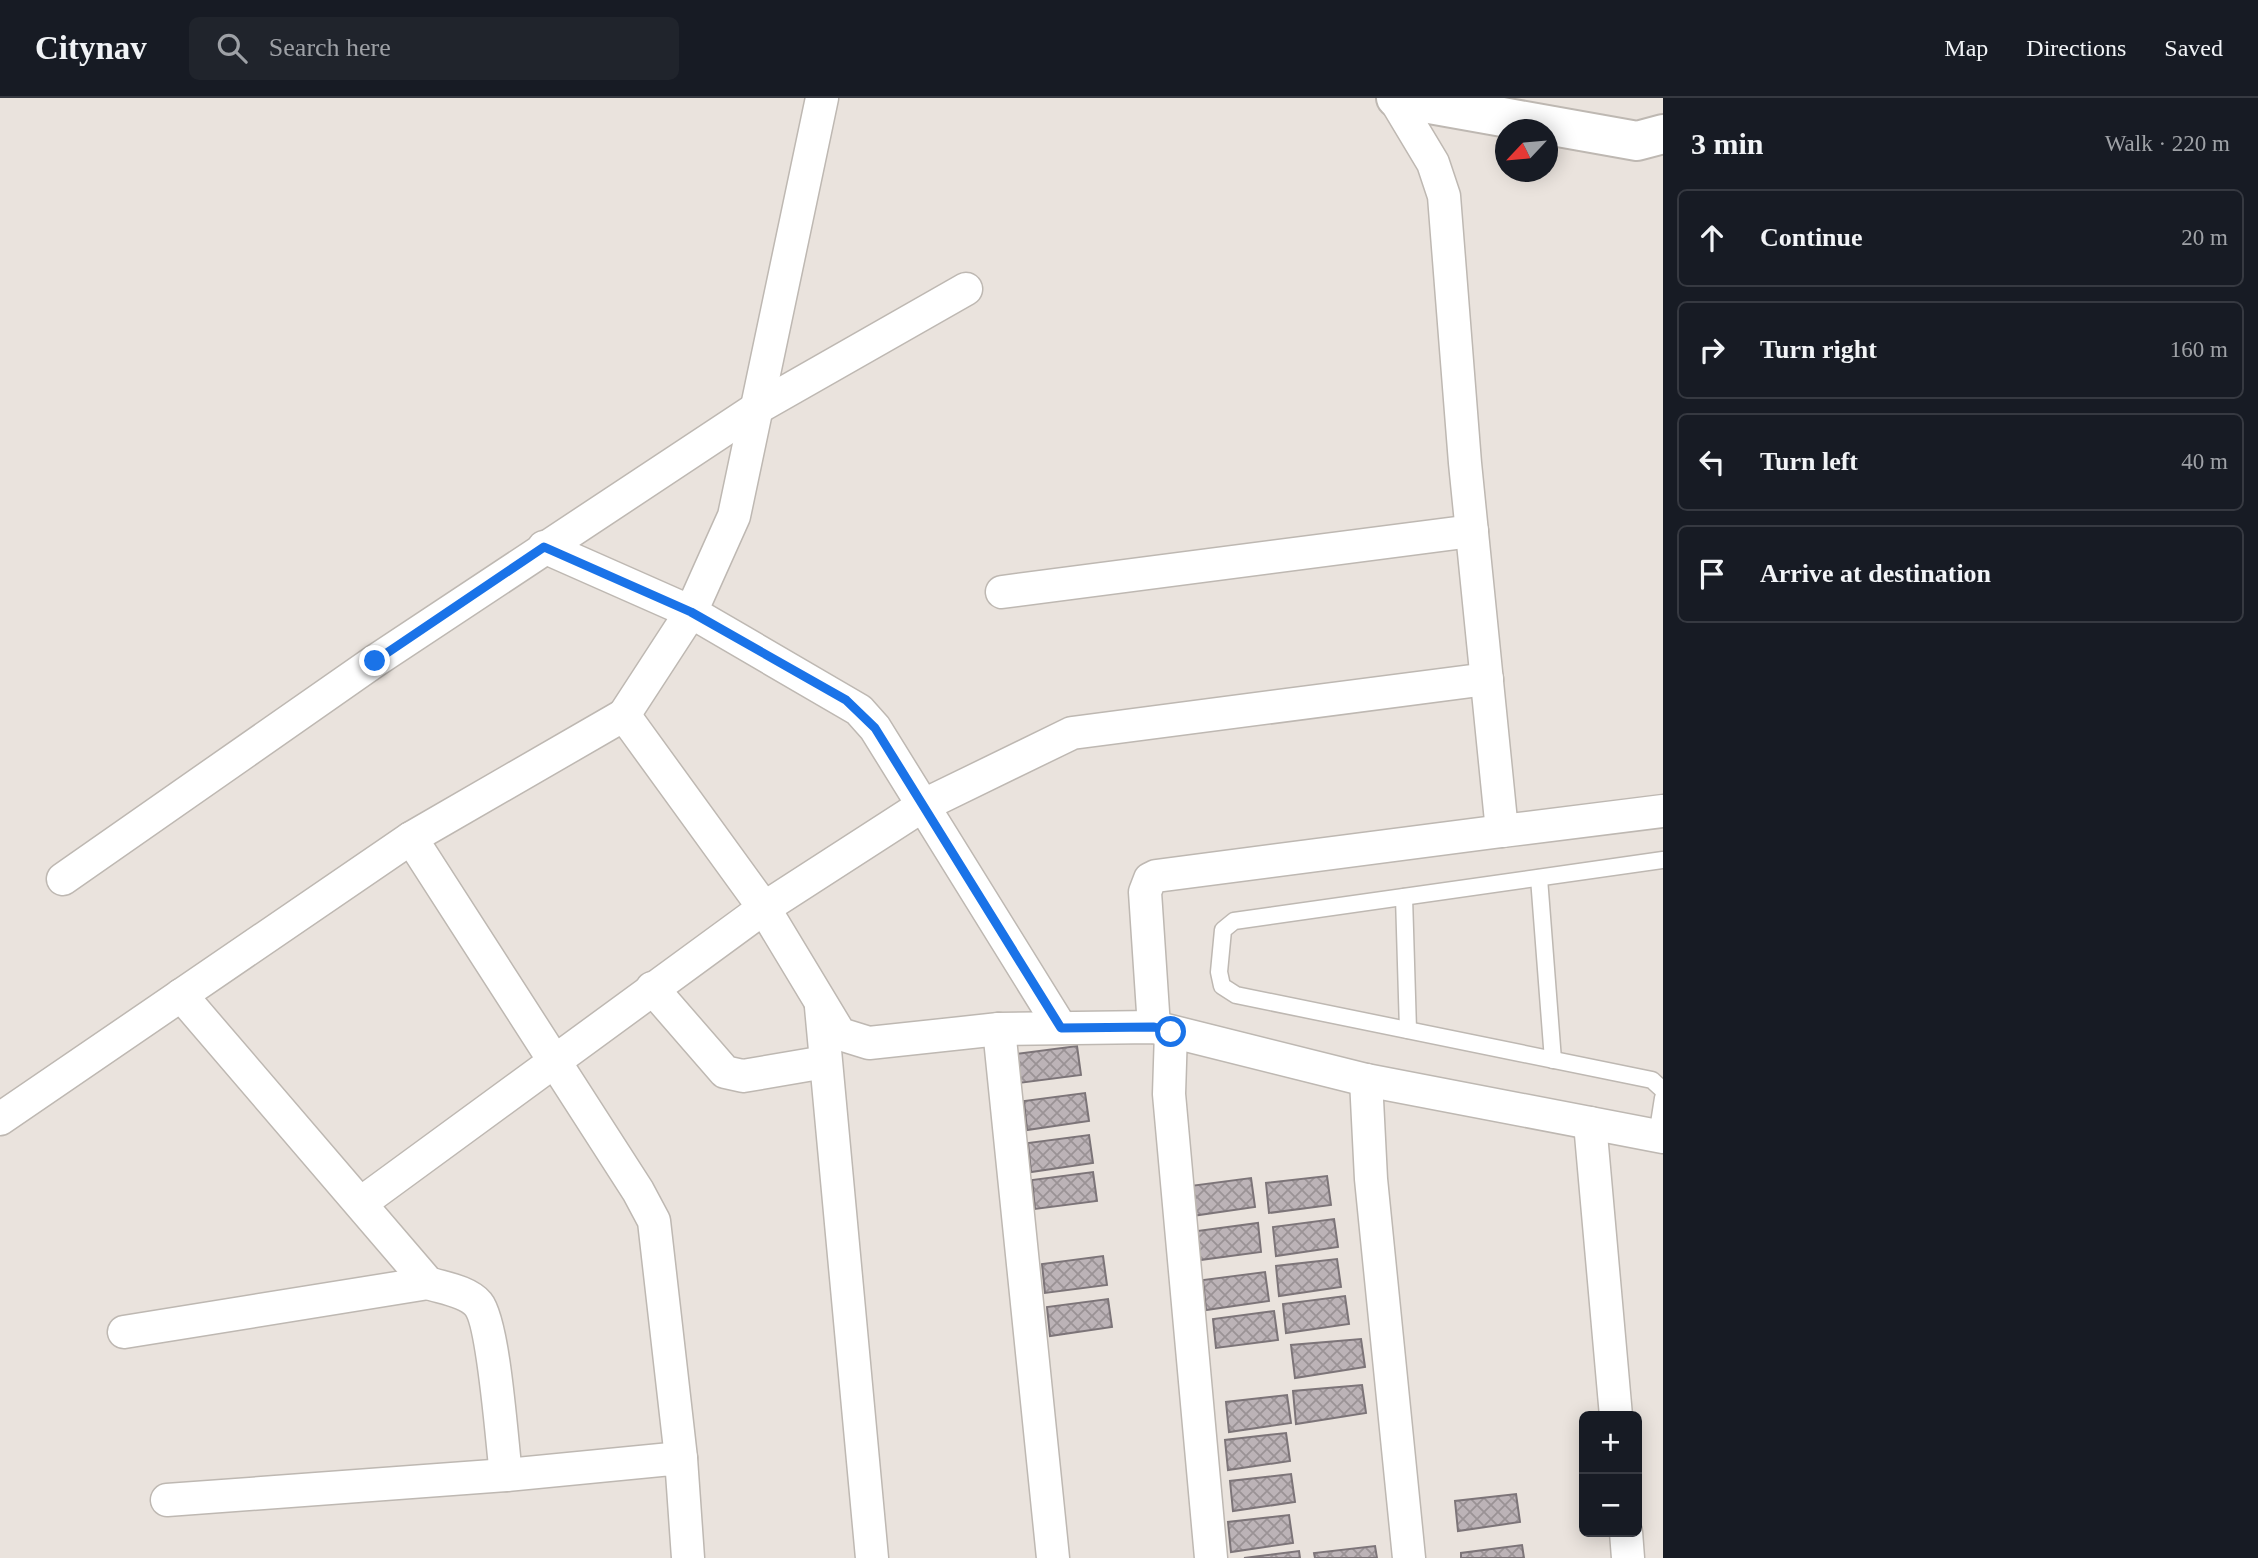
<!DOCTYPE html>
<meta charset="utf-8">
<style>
body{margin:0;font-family:Georgia,serif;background:#20242c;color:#f1f3f6}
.controls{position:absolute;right:21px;bottom:21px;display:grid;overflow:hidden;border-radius:10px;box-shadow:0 4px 18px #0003}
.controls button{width:63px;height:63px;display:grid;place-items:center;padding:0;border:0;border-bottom:2px solid #363941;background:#171b24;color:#f1f3f6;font:35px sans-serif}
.compass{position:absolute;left:1495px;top:21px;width:63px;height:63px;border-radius:50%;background:#171b24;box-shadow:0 4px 18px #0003;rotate:244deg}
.stop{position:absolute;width:21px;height:21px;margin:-16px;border:5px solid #1a73e8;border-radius:50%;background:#fff}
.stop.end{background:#1a73e8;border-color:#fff;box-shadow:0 2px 7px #0008}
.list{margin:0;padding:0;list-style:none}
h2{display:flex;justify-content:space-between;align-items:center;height:91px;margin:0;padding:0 28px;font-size:30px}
h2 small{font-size:23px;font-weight:400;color:#9ea1a6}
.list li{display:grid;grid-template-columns:46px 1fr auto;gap:21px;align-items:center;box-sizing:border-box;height:98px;margin:0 14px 14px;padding:0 14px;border:2px solid #363941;border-radius:10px}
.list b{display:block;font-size:26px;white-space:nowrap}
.list em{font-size:23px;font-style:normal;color:#9ea1a6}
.icon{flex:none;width:38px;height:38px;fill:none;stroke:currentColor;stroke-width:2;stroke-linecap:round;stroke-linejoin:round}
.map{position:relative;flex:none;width:1663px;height:1460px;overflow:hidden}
header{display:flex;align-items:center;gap:42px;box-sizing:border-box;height:98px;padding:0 35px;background:#171b24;border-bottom:2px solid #363941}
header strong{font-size:33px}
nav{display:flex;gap:38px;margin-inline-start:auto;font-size:24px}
.search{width:490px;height:63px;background:#20242c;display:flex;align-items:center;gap:18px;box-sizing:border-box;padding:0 24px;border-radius:10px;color:#9ea1a6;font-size:26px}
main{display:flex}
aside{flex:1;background:#171b24}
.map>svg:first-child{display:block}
</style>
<header>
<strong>Citynav</strong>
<div class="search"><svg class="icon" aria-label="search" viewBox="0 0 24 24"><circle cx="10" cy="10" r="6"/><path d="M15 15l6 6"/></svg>Search here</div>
<nav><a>Map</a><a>Directions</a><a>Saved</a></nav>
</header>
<main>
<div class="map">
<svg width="1663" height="1460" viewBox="0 0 1663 1460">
<defs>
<pattern id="building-cross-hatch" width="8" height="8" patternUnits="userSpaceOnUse" patternTransform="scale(1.75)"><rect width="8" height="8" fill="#bcb3b7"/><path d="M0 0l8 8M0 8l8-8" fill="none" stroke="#9a9295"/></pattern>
</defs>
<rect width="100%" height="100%" fill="#eae3dd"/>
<!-- building -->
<g fill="url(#building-cross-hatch)" stroke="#7c7478" stroke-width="2">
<path d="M 1077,948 L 1081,977 L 1019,985 L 1016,956 Z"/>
<path d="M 1085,995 L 1089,1023 L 1027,1032 L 1024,1003 Z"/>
<path d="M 1089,1037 L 1093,1065 L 1031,1074 L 1028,1045 Z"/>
<path d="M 1093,1074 L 1097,1103 L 1035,1111 L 1032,1082 Z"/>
<path d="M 1327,1078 L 1331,1107 L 1269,1115 L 1266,1085 Z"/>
<path d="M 1251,1080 L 1255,1109 L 1192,1118 L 1190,1088 Z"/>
<path d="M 1334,1121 L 1338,1149 L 1276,1158 L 1273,1129 Z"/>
<path d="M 1258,1125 L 1261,1154 L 1200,1162 L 1197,1133 Z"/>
<path d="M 1103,1158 L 1107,1187 L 1045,1195 L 1042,1166 Z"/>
<path d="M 1337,1161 L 1341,1189 L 1279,1198 L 1276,1168 Z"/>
<path d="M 1265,1174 L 1269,1203 L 1206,1212 L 1203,1182 Z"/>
<path d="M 1345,1198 L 1349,1226 L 1286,1235 L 1283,1206 Z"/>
<path d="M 1108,1201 L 1112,1229 L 1050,1238 L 1047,1209 Z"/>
<path d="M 1274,1213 L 1278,1242 L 1216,1250 L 1213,1221 Z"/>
<path d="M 1361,1241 L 1365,1269 L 1295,1280 L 1291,1247 Z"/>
<path d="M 1362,1287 L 1366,1315 L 1296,1326 L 1293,1293 Z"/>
<path d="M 1287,1297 L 1291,1325 L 1229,1334 L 1226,1304 Z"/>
<path d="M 1286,1335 L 1290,1363 L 1228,1372 L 1225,1342 Z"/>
<path d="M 1291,1376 L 1295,1404 L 1233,1413 L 1230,1383 Z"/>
<path d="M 1516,1396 L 1520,1424 L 1458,1433 L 1455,1403 Z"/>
<path d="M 1289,1417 L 1293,1445 L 1231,1454 L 1228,1424 Z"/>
<path d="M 1522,1447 L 1524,1460 L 1461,1460 L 1461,1455 Z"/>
<path d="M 1375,1448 L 1377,1460 L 1315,1460 L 1314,1455 Z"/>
<path d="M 1299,1453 L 1300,1460 L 1244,1460 Z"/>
</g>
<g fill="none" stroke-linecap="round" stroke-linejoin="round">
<!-- lane casing -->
<g stroke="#beb8b2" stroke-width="19">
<g id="lane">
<path d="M 1663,762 L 1234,823 L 1223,832 L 1219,874 L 1222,888 L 1236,897 L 1652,982 L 1663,992"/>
<path d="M 1539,780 L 1553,962"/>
<path d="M 1404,799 L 1408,932"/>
<path d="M 1657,1038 L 1663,1000"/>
</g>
</g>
<!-- street casing -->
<g stroke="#beb8b2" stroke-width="35">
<g id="street">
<path d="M 544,449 L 691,514 L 859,612 L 875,630 L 1061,930"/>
<path d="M 1002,494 L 1472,433"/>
<path d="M 624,617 L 691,514 L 734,418 L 822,0"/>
<path d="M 1502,733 L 1663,713"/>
<path d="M 411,740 L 638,1093 L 654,1123 L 681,1360"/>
<path d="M 63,781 L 375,563 L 757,310 L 966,191"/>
<path d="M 652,890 L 725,974 L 743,978 L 825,964"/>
<path d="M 181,897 L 428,1185 C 443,1190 467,1193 478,1206 C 494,1225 502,1346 506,1377 L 681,1360 L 688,1460"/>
<path d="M 821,909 L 872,1460"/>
<path d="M 1154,929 L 1145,794 L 1150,781 L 1156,778 L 1502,733 L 1465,365 L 1444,98 L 1433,65 L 1394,0"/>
<path d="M 999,931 L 1053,1460"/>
<path d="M 1171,934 L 1169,996 L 1211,1460"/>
<path d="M 1366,982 L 1371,1081 L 1409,1460"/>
<path d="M 0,1021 L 411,740 L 624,617 L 764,810 L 840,936 L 869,945 L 999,931 L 1154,929 L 1366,982 L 1663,1039"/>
<path d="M 1590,1025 L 1616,1318"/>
<path d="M 361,1105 L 764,810 L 922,708 L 1072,635 L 1487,581"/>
<path d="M 124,1234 L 428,1185"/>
<path d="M 167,1402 L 506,1377"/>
<path d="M 1626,1434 L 1628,1460"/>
</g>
</g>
<!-- secondary casing -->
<g stroke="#beb8b2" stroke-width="42">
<path id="secondary" d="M 1396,0 L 1637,43 L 1663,36"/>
</g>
<!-- lane -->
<use href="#lane" stroke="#fff" stroke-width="16"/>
<!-- street -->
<use href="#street" stroke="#fff" stroke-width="32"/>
<!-- secondary -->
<use href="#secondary" stroke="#fff" stroke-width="38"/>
</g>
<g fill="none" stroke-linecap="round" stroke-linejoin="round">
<!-- route -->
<path stroke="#1a73e8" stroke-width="9" d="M 375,563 L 544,449 L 691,514 L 846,602 L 875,630 L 1061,930 L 1154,929 L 1171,934"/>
</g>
</svg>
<div class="controls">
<button>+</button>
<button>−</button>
</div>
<svg class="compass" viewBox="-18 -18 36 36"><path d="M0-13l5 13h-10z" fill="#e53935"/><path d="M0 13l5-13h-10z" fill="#9ea1a6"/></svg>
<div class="stop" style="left:1171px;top:934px"></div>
<div class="stop end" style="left:375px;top:563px"></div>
</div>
<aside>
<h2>3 min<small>Walk · 220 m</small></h2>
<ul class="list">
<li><svg class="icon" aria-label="ahead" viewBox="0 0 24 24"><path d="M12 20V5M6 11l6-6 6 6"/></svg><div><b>Continue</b></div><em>20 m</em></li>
<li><svg class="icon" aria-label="right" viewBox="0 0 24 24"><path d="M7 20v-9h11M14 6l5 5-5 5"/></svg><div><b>Turn right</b></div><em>160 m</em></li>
<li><svg class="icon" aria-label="left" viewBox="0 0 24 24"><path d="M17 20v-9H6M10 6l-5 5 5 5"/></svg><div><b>Turn left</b></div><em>40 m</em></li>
<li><svg class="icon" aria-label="arrive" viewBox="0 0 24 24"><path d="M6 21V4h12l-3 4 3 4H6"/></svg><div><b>Arrive at destination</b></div></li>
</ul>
</aside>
</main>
